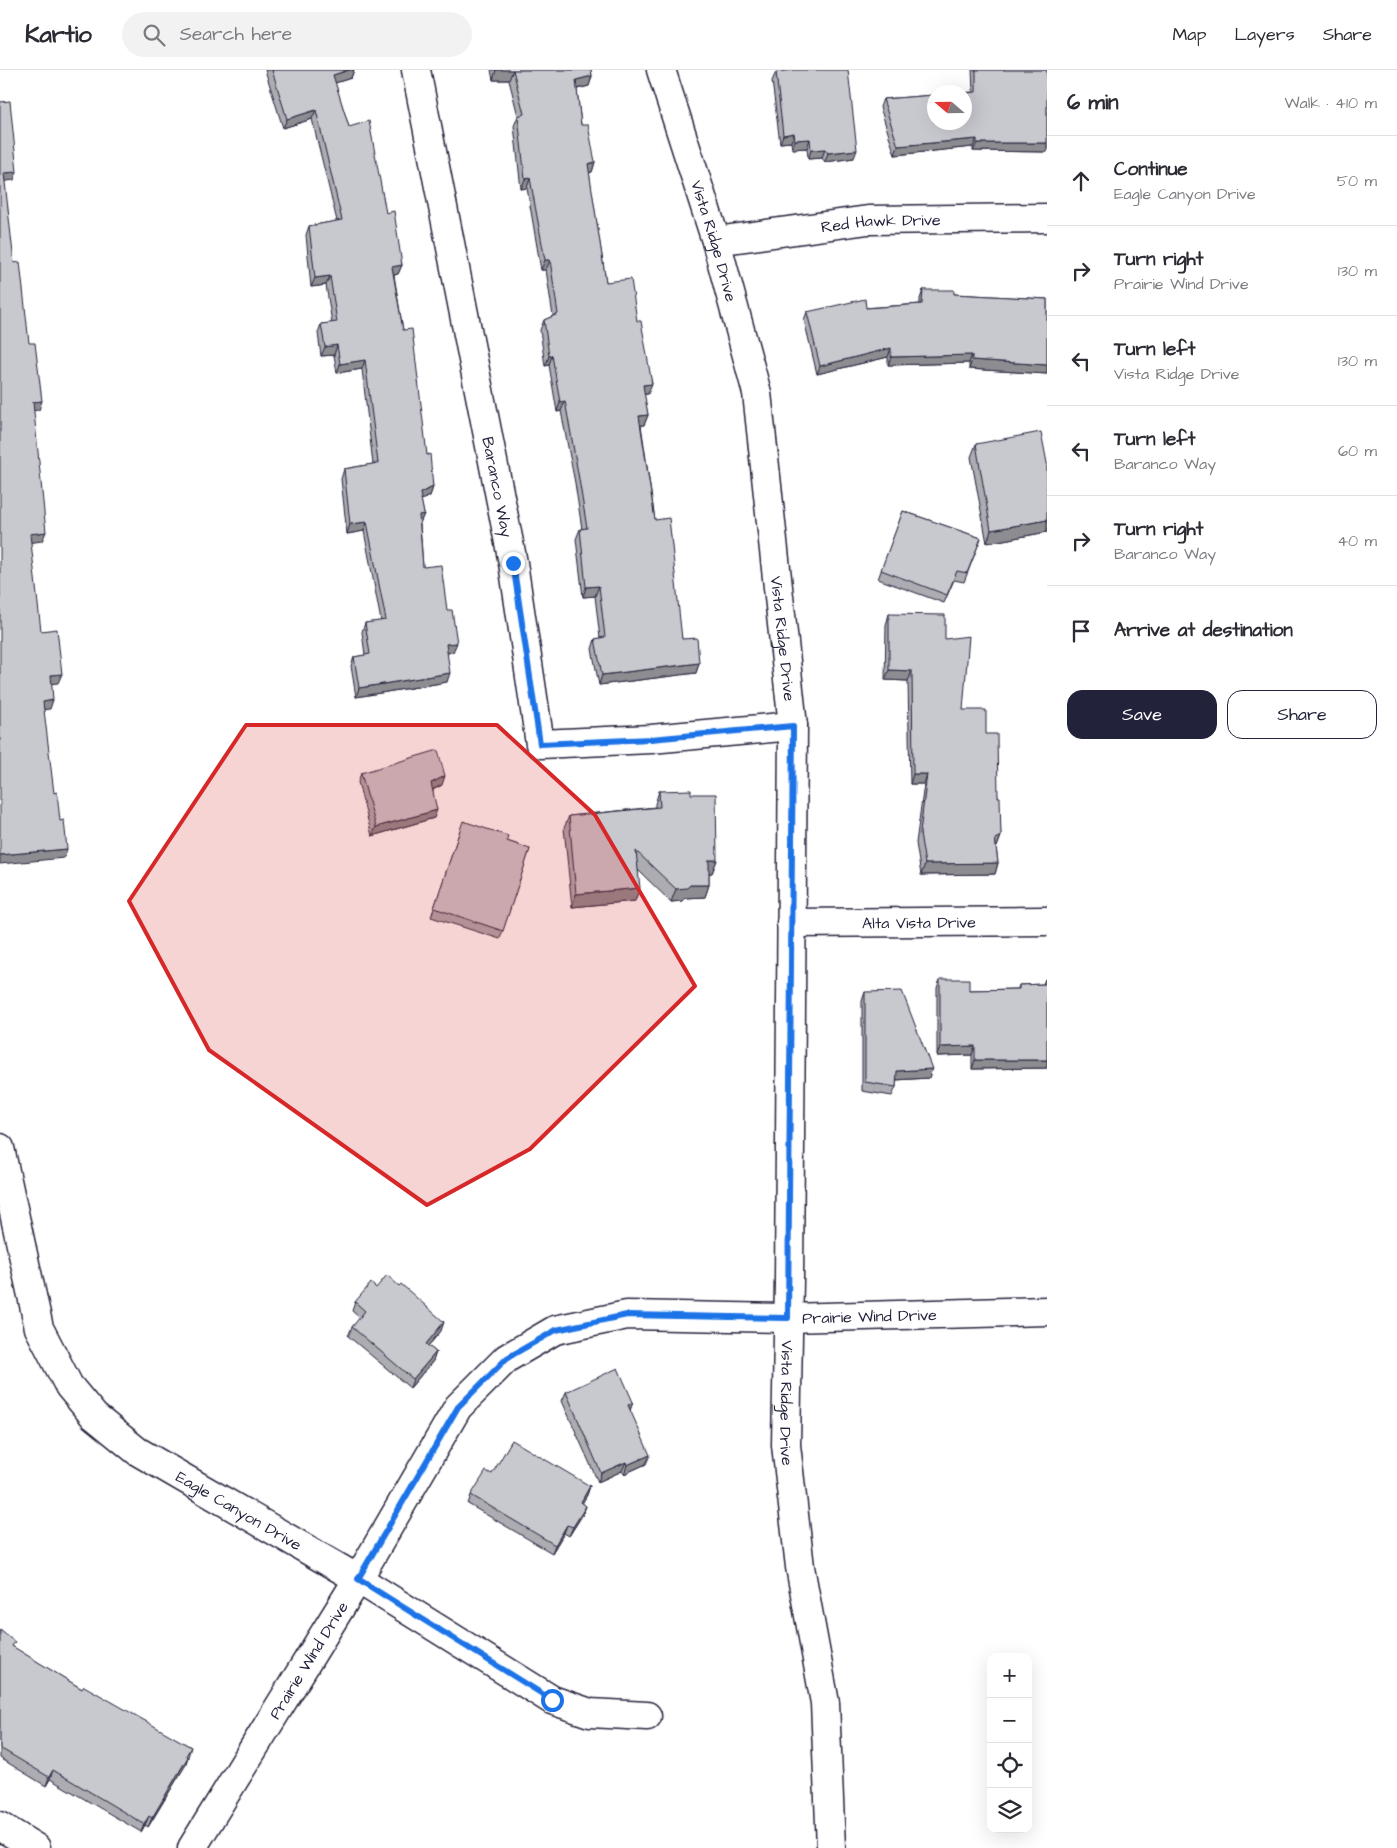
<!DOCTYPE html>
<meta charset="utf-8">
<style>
body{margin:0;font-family:"Architects Daughter",sans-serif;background:#f2f2f3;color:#2b2b33}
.controls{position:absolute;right:15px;bottom:15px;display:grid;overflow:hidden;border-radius:10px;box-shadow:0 5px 20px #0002}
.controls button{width:45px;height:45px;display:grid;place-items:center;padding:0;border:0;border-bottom:1px solid #e1e1e2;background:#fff;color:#2b2b33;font:25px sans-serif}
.compass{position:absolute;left:927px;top:15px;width:45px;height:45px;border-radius:50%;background:#fff;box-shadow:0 5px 20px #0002;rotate:290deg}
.stop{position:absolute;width:15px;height:15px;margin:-11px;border:4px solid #1a73e8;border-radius:50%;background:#fff}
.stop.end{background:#1a73e8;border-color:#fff;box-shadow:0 1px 5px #0008}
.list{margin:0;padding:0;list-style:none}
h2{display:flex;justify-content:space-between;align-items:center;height:65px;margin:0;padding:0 20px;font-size:21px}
h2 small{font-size:16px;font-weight:400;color:#7c7c81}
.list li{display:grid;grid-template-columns:32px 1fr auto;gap:15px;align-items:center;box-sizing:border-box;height:90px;padding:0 20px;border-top:1px solid #e1e1e2}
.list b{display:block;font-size:19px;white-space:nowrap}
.list p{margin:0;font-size:16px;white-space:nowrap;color:#7c7c81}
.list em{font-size:16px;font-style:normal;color:#7c7c81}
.actions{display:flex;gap:10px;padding:15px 20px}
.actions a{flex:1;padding:11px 0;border:1px solid #22223b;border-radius:15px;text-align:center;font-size:18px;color:#22223b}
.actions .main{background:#22223b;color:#fff}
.icon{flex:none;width:28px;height:28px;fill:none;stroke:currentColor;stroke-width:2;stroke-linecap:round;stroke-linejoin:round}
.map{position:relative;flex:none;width:1047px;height:1778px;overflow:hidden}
header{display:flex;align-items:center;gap:30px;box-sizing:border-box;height:70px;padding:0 25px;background:#fff;border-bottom:1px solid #e1e1e2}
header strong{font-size:24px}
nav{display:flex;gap:28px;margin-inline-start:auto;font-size:18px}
.search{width:350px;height:45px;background:#f2f2f3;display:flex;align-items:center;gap:12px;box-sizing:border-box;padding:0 18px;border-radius:28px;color:#7c7c81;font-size:19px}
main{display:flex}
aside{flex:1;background:#fff}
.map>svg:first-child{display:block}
</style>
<header>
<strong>Kartio</strong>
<div class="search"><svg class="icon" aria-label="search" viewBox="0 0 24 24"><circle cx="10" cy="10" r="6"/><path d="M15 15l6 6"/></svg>Search here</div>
<nav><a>Map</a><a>Layers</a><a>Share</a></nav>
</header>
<main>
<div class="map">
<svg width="1047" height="1778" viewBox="0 0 1047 1778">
<rect width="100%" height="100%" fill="#fff"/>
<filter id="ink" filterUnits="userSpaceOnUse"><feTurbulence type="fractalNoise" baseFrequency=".02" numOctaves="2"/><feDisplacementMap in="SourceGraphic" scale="10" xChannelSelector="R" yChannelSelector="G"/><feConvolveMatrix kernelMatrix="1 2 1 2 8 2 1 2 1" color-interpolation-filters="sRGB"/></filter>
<g filter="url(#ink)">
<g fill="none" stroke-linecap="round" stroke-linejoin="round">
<!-- minor casing -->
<g stroke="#22223b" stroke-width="31">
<g id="minor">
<path id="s1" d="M 416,0 L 513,493 L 540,674 L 651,669 L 793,656"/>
<path id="s2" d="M 716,171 L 868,150 L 1047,148"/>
<path id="s3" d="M 791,853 L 1047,851"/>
<path id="s4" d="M 0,1078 L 39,1258 L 69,1316 L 94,1346 L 137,1381 L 358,1509 L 552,1630 L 590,1643 L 647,1646"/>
<path d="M 0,1756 L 36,1778"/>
<path id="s5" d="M 192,1778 L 358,1509 L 458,1337 L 507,1288 L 555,1260 L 627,1245 L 788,1248 L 1047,1241"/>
</g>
</g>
<!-- tertiary casing -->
<g stroke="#22223b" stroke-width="31">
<g id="tertiary">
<path id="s6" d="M 661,0 L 716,171 L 757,323 L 793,656 L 789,1210 L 786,1375 L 800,1497 L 825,1633 L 831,1778"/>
</g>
</g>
<!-- minor -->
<use href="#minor" stroke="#fff" stroke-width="28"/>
<!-- tertiary -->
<use href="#tertiary" stroke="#fff" stroke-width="28"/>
</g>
<!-- wall -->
<g fill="#acacb2" stroke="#22223b">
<path d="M 265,0 L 354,0 L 351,8 L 335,13 L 349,57 L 386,143 L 402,195 L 398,204 L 394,205 L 403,260 L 433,417 L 430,426 L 421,430 L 424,444 L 420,453 L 423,497 L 453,582 L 447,583 L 447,612 L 356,627 L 351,596 L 354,587 L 365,585 L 362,562 L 365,553 L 381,551 L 364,461 L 347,464 L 341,409 L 344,399 L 373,394 L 362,299 L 337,303 L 334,285 L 321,286 L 318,263 L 321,254 L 332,253 L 326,215 L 311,217 L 306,165 L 309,156 L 337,151 L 312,49 L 283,58 Z"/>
<path d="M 491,0 L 591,0 L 592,6 L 589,16 L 577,19 L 581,55 L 595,92 L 592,102 L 589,103 L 606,212 L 637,251 L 652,314 L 648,324 L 644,324 L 648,345 L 644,355 L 641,355 L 655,450 L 682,569 L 699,593 L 696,603 L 599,615 L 592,579 L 595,569 L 600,568 L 595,526 L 583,527 L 576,469 L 580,459 L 582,459 L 575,413 L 561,341 L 557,342 L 549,295 L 545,296 L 540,260 L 544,250 L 553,246 L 546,200 L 541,200 L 527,118 L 521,119 L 514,56 L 518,46 L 509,10 L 493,10 Z"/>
<path d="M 972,0 L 1047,0 L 1047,82 L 973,81 L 973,77 L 895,85 L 880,37 L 883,29 L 973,22 Z"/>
<path d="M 776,2 L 854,88 L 825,92 L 822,88 L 808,89 L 807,78 L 792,79 L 791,72 L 780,73 L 772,11 Z"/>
<path d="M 923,220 L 954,224 L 1047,229 L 1047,304 L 969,299 L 969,293 L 888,295 L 888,287 L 817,304 L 804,250 L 807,242 L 920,234 L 920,229 Z"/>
<path d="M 976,374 L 1047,393 L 1047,462 L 987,473 L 971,387 Z"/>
<path d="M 903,441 L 981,468 L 964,512 L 954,510 L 944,533 L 878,509 Z"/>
<path d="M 889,544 L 945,569 L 963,640 L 986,664 L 998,727 L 1001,766 L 997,777 L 996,777 L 998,793 L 995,804 L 921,805 L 916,773 L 924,714 L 910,714 L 908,611 L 885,610 L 886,555 Z"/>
<path d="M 361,703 L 442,715 L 433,720 L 434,748 L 372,766 L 358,712 Z"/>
<path d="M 659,721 L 691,724 L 717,790 L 712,803 L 709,803 L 709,815 L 705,827 L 685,828 L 682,831 L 671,832 L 638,800 L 635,831 L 572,837 L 564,758 L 569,746 L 655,737 L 655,734 Z"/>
<path d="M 460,760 L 507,771 L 530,779 L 500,869 L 431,847 Z"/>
<path d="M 940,909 L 969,920 L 1018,919 L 1019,915 L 1043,914 L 1045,909 L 1047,909 L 1047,998 L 972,999 L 972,985 L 937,986 L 937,918 Z"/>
<path d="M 865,922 L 929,1008 L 896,1010 L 896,1017 L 892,1026 L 862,1021 L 862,931 Z"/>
<path d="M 376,1218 L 441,1261 L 428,1276 L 436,1282 L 433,1291 L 410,1318 L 348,1266 L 352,1257 L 360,1248 L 352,1241 L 355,1232 Z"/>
<path d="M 566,1322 L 630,1341 L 646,1394 L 624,1404 L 622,1401 L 598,1412 L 562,1331 Z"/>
<path d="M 492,1404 L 590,1416 L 587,1425 L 582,1433 L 586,1436 L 583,1444 L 569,1466 L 564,1463 L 552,1483 L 468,1434 L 471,1425 Z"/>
<path d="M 0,1560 L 13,1577 L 82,1619 L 191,1677 L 185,1696 L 148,1757 L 145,1755 L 141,1762 L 50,1709 L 46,1716 L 0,1688 Z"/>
</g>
<!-- shaded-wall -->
<g fill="#8c8c91" stroke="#22223b">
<path d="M 349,0 L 354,0 L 351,8 L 329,15 L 333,5 Z"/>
<path d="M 496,0 L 513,0 L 509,10 L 493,10 Z"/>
<path d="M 592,6 L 589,16 L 572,20 L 576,10 Z"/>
<path d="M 316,40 L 312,49 L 283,58 L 287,49 Z"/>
<path d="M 794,63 L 791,72 L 780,73 L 783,65 Z"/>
<path d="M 810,69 L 807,78 L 792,79 L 795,70 Z"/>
<path d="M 977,69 L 973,77 L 895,85 L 898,76 Z"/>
<path d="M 977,73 L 1047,73 L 1047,82 L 973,81 Z"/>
<path d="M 825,79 L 822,88 L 808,89 L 811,80 Z"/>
<path d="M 857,80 L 854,88 L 825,92 L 828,83 Z"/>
<path d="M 595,92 L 592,102 L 584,104 L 588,94 Z"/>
<path d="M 17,102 L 14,110 L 1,112 L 4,103 Z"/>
<path d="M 530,108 L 527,118 L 521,119 L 525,109 Z"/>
<path d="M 545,190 L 550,190 L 546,200 L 541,200 Z"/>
<path d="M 402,195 L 398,204 L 389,206 L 392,197 Z"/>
<path d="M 330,206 L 326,215 L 311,217 L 315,208 Z"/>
<path d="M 337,275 L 334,285 L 321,286 L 325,277 Z"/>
<path d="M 891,278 L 888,287 L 817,304 L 820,296 Z"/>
<path d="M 552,285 L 549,295 L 545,296 L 549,286 Z"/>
<path d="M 972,285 L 969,293 L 888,295 L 891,287 Z"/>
<path d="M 365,290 L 362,299 L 337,303 L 340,294 Z"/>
<path d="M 972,290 L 1047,295 L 1047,304 L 969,299 Z"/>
<path d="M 652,314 L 648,324 L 639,325 L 643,315 Z"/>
<path d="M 42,331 L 39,340 L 30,341 L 33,332 Z"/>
<path d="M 565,331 L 561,341 L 557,342 L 560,332 Z"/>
<path d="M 648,345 L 644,355 L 636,356 L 639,346 Z"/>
<path d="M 433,417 L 430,426 L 417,432 L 420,423 Z"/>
<path d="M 424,444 L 420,453 L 415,454 L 419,445 Z"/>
<path d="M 1047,450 L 1047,462 L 987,473 L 991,460 Z"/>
<path d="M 367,452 L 364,461 L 347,464 L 350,454 Z"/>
<path d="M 46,462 L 42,471 L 27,473 L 30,464 Z"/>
<path d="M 599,516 L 595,526 L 583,527 L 586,517 Z"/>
<path d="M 457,573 L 453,582 L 442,584 L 446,574 Z"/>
<path d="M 699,593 L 696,603 L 599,615 L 602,605 Z"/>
<path d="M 889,600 L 912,601 L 908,611 L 885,610 Z"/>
<path d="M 450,603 L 447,612 L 356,627 L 359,618 Z"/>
<path d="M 62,604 L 58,613 L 48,614 L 51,605 Z"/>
<path d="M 53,630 L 50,639 L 40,640 L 43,632 Z"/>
<path d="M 913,704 L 927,704 L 924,714 L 910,714 Z"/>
<path d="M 445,706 L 442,715 L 428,722 L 431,713 Z"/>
<path d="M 437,740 L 434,748 L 372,766 L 376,757 Z"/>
<path d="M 1001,766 L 997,777 L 991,779 L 995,769 Z"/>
<path d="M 67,779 L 64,788 L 0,794 L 0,785 Z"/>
<path d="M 709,790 L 717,790 L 712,803 L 704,803 Z"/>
<path d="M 998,793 L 995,804 L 921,805 L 925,794 Z"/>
<path d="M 690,815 L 709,815 L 705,827 L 685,828 L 682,831 L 671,832 L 676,819 Z"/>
<path d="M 640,818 L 635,831 L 572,837 L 576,824 Z"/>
<path d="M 975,976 L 972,985 L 937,986 L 940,977 Z"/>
<path d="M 975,990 L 1047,990 L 1047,998 L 972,999 Z"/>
<path d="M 932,999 L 929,1008 L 894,1010 L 897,1001 Z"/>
<path d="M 444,1252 L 441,1261 L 423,1282 L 426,1274 Z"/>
<path d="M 436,1282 L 433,1291 L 410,1318 L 413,1309 Z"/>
<path d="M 633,1332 L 630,1341 L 628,1335 Z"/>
<path d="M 650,1385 L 646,1394 L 624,1404 L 627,1395 Z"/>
<path d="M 626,1392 L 622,1401 L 598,1412 L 601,1403 Z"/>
<path d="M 590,1416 L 587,1425 L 578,1441 L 581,1432 Z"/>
<path d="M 586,1436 L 583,1444 L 569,1466 L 573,1457 Z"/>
<path d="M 567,1455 L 564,1463 L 552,1483 L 555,1475 Z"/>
<path d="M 188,1687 L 185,1696 L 148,1757 L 152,1748 Z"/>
<path d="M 53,1700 L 50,1709 L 46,1716 L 49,1707 Z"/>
<path d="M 149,1746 L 145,1755 L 141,1762 L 144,1754 Z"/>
</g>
<!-- building -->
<g fill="#c8c8cf" stroke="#22223b">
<path d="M 272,0 L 349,0 L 333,5 L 349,57 L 369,51 L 386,143 L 394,141 L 402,195 L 392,197 L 403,260 L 412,259 L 427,385 L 430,384 L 433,417 L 420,423 L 424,444 L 419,445 L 423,497 L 441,495 L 447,540 L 452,540 L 457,573 L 446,574 L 450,603 L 359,618 L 354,587 L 370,584 L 365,553 L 386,550 L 367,452 L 350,454 L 344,399 L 378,393 L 365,290 L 340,294 L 337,275 L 325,277 L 321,254 L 337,252 L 330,206 L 315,208 L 309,156 L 342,150 L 316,40 L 287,49 Z"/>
<path d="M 513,0 L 591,0 L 592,6 L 576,10 L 581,55 L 588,55 L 595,92 L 588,94 L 606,212 L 631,209 L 637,251 L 641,251 L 652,314 L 643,315 L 648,345 L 639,346 L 655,450 L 669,448 L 682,569 L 697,568 L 699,593 L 602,605 L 595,569 L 605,567 L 599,516 L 586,517 L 580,459 L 587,458 L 578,403 L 565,331 L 560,332 L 552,285 L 549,286 L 544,250 L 558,244 L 550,190 L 545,190 L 530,108 L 525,109 L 518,46 L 524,44 Z"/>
<path d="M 795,0 L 848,0 L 857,80 L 828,83 L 825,79 L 811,80 L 810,69 L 795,70 L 794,63 L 783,65 L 776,2 Z"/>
<path d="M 976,0 L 1047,0 L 1047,73 L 977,73 L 977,69 L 898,76 L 883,29 L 934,25 L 934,52 L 964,52 L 964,23 L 976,22 Z"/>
<path d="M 10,31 L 17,102 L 4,103 L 14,193 L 20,192 L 29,273 L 35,273 L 42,331 L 33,332 L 46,462 L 30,464 L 41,561 L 57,559 L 62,604 L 51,605 L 53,630 L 43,632 L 54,723 L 57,722 L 60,751 L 64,750 L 67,779 L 0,785 L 0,32 Z"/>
<path d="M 923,220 L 954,220 L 954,224 L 1047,229 L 1047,295 L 972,290 L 972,285 L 891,287 L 891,278 L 820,296 L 807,242 L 865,229 L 866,238 L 922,234 Z"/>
<path d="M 1041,362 L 1047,393 L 1047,450 L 991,460 L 976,374 Z"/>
<path d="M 903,441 L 981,468 L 967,503 L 957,501 L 947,525 L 881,500 Z"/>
<path d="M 889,544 L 945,545 L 945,569 L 969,566 L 963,640 L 986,640 L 986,664 L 997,664 L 998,727 L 1000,727 L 1001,766 L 995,769 L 998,793 L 925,794 L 920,763 L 927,704 L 913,704 L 912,601 L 889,600 Z"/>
<path d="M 438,680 L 445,706 L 431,713 L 437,740 L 376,757 L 361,703 Z"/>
<path d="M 691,720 L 691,724 L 716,724 L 717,790 L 709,790 L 709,815 L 690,815 L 687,818 L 676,819 L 636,781 L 640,818 L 576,824 L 569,746 L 660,737 L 659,721 Z"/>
<path d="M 463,751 L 508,766 L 507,771 L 530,779 L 503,861 L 434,838 Z"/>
<path d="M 940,909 L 969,909 L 969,920 L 1019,919 L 1019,915 L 1045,914 L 1045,909 L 1047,909 L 1047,990 L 975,990 L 975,976 L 940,977 Z"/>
<path d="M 902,921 L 932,999 L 897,1001 L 896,1017 L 865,1012 L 865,922 Z"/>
<path d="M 387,1205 L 399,1216 L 401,1214 L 444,1252 L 426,1274 L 436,1282 L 413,1309 L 352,1257 L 365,1241 L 355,1232 L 371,1213 L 376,1218 Z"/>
<path d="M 618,1298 L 633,1332 L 628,1335 L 650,1385 L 627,1395 L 626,1392 L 601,1403 L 566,1322 Z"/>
<path d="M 512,1370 L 590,1416 L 581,1432 L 586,1436 L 573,1457 L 567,1455 L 555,1475 L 471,1425 L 486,1401 L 492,1404 Z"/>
<path d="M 0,1560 L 15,1572 L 12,1576 L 82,1619 L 84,1616 L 191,1677 L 186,1686 L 188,1687 L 152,1748 L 149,1746 L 144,1754 L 53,1700 L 49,1707 L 0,1678 Z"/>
</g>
</g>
<g fill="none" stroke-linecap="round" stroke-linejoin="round" filter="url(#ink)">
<!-- route -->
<path stroke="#1a73e8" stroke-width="6" d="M 513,493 L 540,674 L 651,669 L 793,656 L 788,1248 L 627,1245 L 556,1260 L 507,1288 L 458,1337 L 358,1509 L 552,1630"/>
</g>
<!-- marked area -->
<path fill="#d62828" fill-opacity="0.2" stroke="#d62828" stroke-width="4" stroke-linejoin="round" d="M 246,655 L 497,655 L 595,745 L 695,916 L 530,1079 L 427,1135 L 209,980 L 129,831 Z"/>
<g text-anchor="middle" stroke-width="4" stroke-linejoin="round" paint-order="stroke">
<!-- street labels -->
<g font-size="16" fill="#22223b" stroke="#fff">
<text dy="6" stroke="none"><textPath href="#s2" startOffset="166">Red Hawk Drive</textPath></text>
<text dy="6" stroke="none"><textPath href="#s6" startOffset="179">Vista Ridge Drive</textPath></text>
<text dy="6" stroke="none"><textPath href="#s1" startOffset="425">Baranco Way</textPath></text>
<text dy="6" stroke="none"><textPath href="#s6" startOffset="584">Vista Ridge Drive</textPath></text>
<text dy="6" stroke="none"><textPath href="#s3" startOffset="128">Alta Vista Drive</textPath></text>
<text dy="6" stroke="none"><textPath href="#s5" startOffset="956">Prairie Wind Drive</textPath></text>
<text dy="6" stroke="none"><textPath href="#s6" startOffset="1349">Vista Ridge Drive</textPath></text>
<text dy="6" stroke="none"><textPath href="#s4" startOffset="462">Eagle Canyon Drive</textPath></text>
<text dy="6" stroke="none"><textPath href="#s5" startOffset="221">Prairie Wind Drive</textPath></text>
</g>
</g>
</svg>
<div class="controls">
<button>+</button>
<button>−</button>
<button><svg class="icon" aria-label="locate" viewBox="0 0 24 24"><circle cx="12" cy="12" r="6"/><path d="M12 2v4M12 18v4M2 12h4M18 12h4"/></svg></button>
<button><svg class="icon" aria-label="layers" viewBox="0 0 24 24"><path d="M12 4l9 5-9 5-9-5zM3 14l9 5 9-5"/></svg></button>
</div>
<svg class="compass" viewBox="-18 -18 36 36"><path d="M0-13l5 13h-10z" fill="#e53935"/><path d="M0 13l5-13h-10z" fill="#7c7c81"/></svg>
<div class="stop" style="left:552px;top:1630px"></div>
<div class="stop end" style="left:513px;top:493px"></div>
</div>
<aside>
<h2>6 min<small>Walk · 410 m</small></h2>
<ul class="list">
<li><svg class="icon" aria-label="ahead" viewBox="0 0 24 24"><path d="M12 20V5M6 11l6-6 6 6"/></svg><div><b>Continue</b><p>Eagle Canyon Drive</p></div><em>50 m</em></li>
<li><svg class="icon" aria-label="right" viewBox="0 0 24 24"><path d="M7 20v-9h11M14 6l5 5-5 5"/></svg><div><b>Turn right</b><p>Prairie Wind Drive</p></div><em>130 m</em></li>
<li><svg class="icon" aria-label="left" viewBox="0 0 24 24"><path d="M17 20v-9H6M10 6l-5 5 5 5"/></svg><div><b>Turn left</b><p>Vista Ridge Drive</p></div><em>130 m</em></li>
<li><svg class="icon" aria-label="left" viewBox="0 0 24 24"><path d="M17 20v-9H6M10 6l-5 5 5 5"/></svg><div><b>Turn left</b><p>Baranco Way</p></div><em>60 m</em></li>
<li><svg class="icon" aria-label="right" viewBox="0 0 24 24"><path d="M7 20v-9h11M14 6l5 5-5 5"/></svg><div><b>Turn right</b><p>Baranco Way</p></div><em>40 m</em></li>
<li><svg class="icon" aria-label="arrive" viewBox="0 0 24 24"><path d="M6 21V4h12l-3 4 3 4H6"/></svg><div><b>Arrive at destination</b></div></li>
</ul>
<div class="actions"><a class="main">Save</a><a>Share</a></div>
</aside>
</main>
